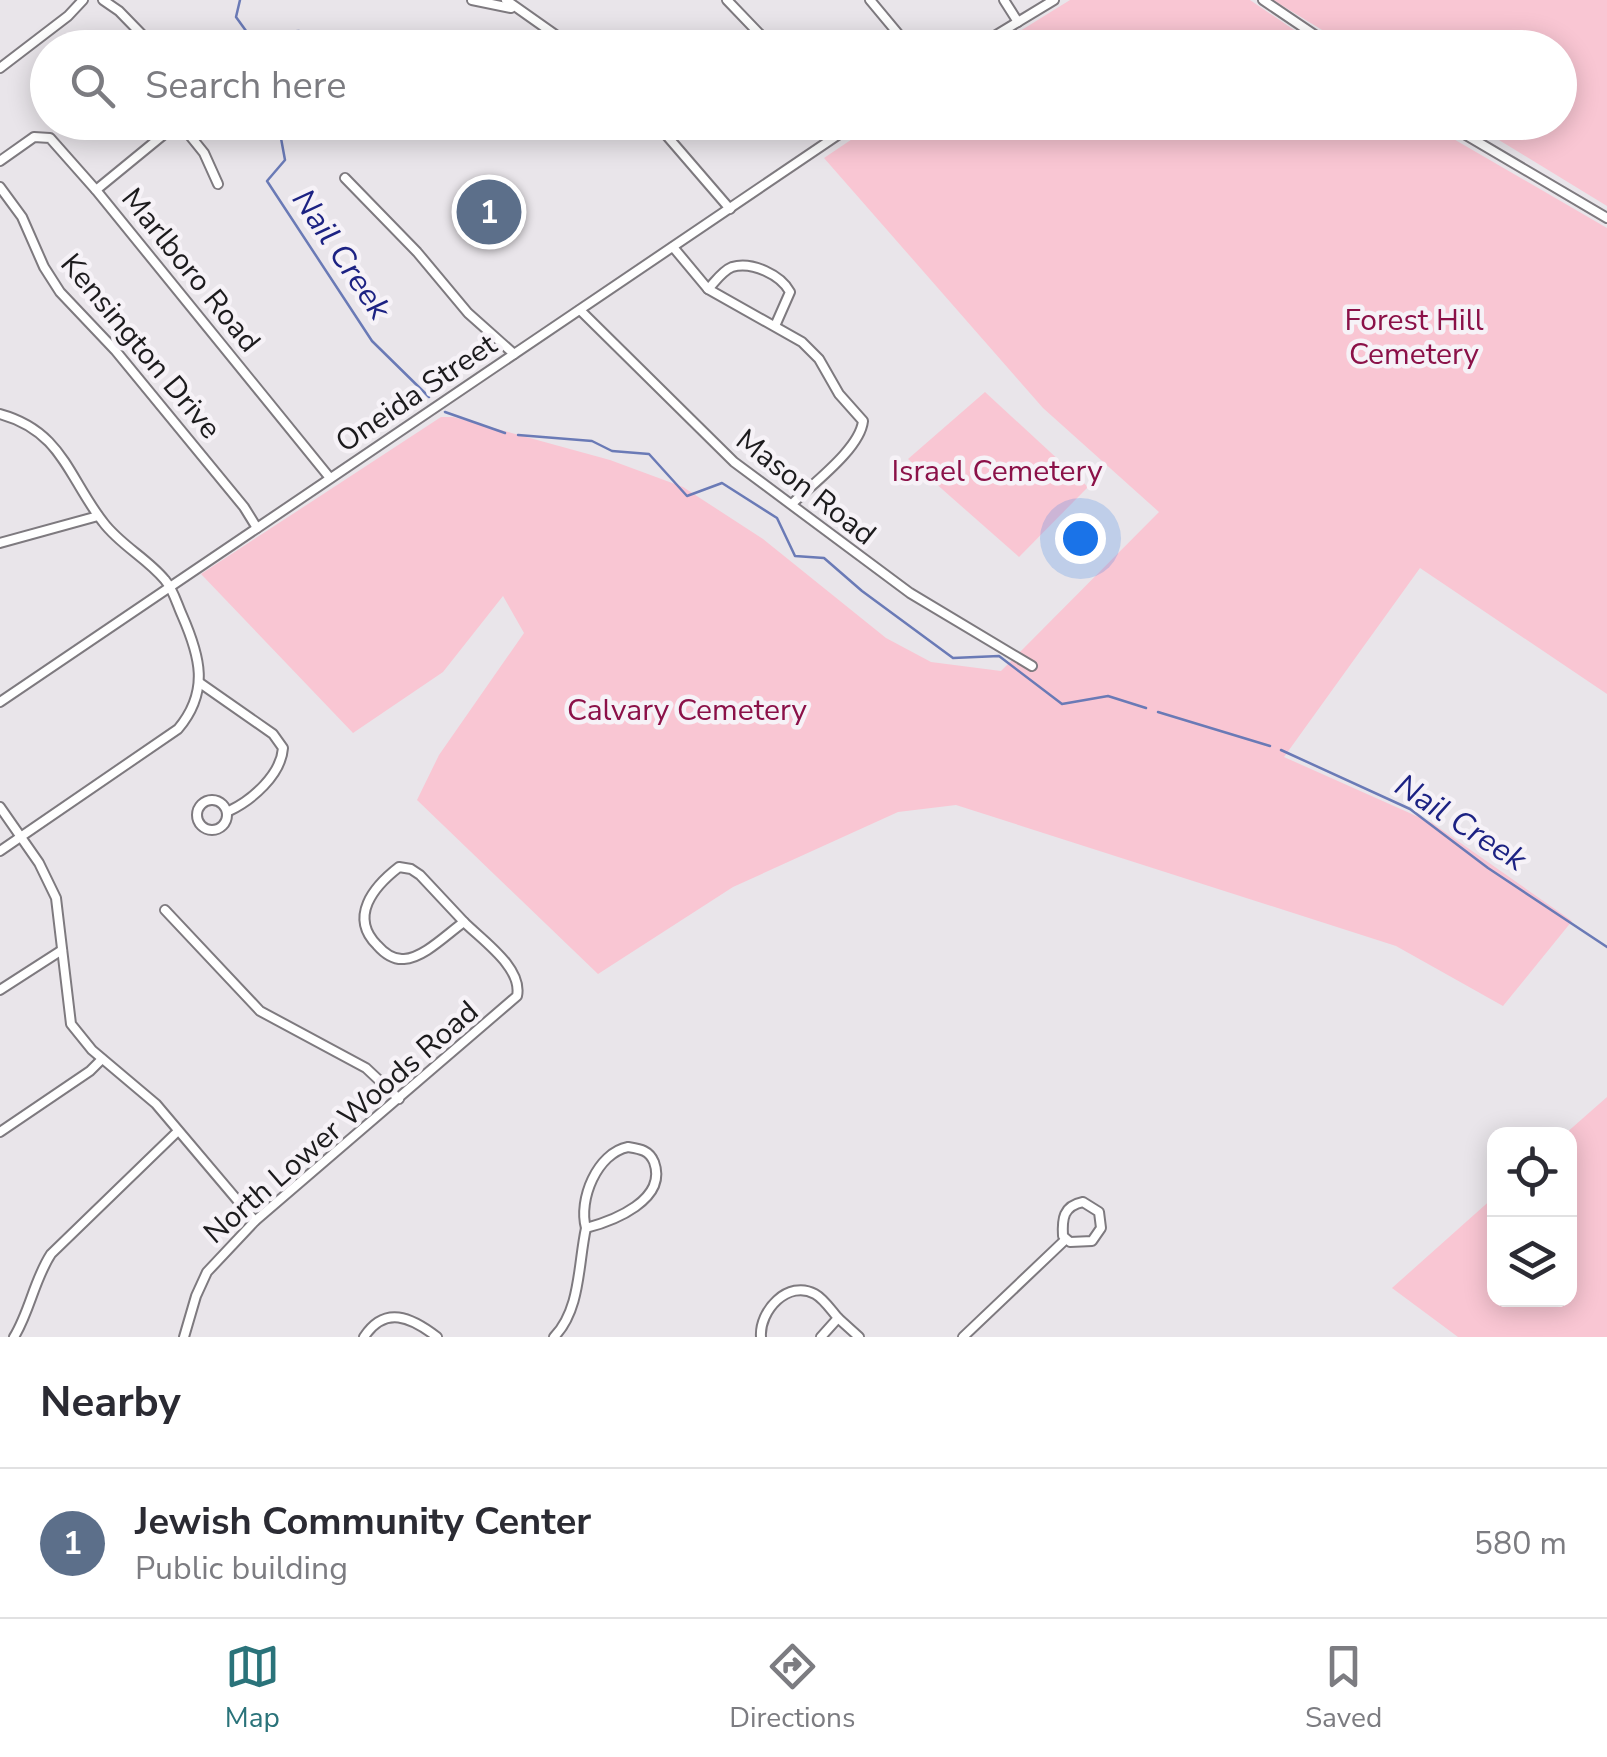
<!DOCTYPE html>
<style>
body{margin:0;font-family:"Nunito Sans",sans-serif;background:#f7f7f7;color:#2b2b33}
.controls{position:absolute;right:30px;bottom:30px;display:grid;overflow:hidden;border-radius:20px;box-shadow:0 5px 25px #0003}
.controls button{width:90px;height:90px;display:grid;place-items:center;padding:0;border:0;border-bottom:2px solid #e1e1e2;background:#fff;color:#2b2b33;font:50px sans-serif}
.you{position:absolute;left:1080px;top:538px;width:35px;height:35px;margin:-25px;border:8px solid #fff;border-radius:50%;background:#1a73e8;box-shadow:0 0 0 15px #1a73e833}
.badge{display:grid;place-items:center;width:65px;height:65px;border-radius:50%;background:#2a737a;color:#fff;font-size:32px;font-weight:700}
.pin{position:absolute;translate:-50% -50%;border:5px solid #fff;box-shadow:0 2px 10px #0006}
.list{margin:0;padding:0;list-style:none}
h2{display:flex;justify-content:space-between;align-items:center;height:130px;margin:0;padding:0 40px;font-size:42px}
h2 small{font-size:32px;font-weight:400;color:#7c7c81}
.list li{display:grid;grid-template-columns:65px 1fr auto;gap:30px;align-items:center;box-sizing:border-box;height:150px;padding:0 40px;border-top:2px solid #e1e1e2}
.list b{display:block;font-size:38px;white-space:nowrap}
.list p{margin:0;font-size:32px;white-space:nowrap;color:#7c7c81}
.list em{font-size:32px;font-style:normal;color:#7c7c81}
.icon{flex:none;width:55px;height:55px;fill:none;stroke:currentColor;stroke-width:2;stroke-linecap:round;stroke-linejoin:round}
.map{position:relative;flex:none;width:1607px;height:1337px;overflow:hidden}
.search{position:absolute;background:#fff;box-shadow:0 5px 25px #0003;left:30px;right:30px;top:30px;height:110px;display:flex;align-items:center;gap:25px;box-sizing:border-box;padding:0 35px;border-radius:55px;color:#7c7c81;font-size:38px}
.sheet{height:280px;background:#fff}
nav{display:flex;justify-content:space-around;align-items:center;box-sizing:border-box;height:140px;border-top:2px solid #e1e1e2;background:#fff;font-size:28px;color:#7c7c81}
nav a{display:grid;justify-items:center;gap:5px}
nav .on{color:#2a737a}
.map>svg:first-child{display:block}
</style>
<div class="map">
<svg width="1607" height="1337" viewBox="0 0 1607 1337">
<rect width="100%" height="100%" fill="#e9e5ea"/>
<!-- green -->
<g fill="#f9c6d3">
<path d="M 1070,0 L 1250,0 L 1319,47 L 994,47 Z"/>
<path d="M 1273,0 L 1607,0 L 1607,206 L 1471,123 L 1560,122 L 1560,48 L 1350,47 Z"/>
<path d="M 876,123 L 1426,123 L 1607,228 L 1607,694 L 1420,568 L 1284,757 L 1432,823 L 1572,921 L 1503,1006 L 1396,946 L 956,805 L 898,812 L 733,887 L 598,974 L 417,800 L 439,755 L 524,633 L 503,596 L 443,672 L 353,733 L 201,574 L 441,417 L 453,417 L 610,460 L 683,487 L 763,539 L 886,638 L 931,662 L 1001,671 L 1159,512 L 1043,408 L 824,158 Z"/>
<path d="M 985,392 L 1088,487 L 1019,557 L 908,459 Z"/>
<path d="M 1607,1097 L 1607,1337 L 1458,1337 L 1392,1288 L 1494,1197 L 1494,1300 L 1570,1300 L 1570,1134 L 1565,1134 Z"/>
</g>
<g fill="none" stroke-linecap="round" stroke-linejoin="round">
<!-- stream -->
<g stroke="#6a7ab6" stroke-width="2.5">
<path d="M 240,0 L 236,17 L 249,35 L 299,31 L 302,48"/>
<path d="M 278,122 L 285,160 L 267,181 L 372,341 L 429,397"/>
<path d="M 445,412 L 505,433"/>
<path d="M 518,435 L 592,441 L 612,451 L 649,454 L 687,496 L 722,483 L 777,518 L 795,556 L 824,558 L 862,591 L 953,658 L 999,656 L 1062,704 L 1108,696 L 1146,708"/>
<path d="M 1158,712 L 1270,746"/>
<path d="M 1281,750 L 1410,809 L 1488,868 L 1607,947"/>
</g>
<!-- minor casing -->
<g stroke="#7e7a7f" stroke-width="12">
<g id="minor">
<path d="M 103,0 L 119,11 L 155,48"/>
<path d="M 472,0 L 511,8"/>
<path d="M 506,0 L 574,48"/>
<path d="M 727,0 L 773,48"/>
<path d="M 870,0 L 910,48"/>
<path d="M 1004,0 L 1018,22"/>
<path d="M 1263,0 L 1334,48"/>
<path d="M 975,48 L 1054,0"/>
<path d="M 0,68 L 68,16 L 83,0"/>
<path d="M 179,122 L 204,153 L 218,184"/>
<path d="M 655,122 L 730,209"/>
<path d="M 1444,122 L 1607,218"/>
<path d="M 0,161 L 34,137 L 50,138 L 96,190 L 330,478"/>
<path d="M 345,178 L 417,252 L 468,313 L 514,354"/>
<path d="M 0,187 L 22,217 L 44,267 L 60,292 L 115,350 L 244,507 L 257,528"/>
<path d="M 96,190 L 179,122"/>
<path d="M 673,247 L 708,289 L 802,342 L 819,359 L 839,394 L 863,421 C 860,449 812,484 792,504"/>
<path d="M 708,289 C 715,282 722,271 732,267 C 752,261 781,275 790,292 L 775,326"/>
<path d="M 580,310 L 734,462 L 910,593 L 1032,666"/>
<path d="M 0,414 C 62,431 68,477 103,522 C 120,545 147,558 165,580 C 173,589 177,604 182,615 C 200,656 210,691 178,729 L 0,851"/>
<path d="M 0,543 L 98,516"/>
<path d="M 200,683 L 273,734 L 283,748 C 281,775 252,800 229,811"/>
<path d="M 0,702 L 857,122"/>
<circle cx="212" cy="815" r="15"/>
<path d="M 0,807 L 39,863 L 56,898 L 71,1024 L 92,1050 L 156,1104 L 255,1221"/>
<path d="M 399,867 L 411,869 L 420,875 L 464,922 C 448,933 424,958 404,959 C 393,960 384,953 377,945 C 349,917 373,887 399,867 Z"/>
<path d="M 165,910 L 260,1011 L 366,1068 L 399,1099"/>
<path d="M 0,990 L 62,950"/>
<path d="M 0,1132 L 90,1071 L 102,1059"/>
<path d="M 628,1147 C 640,1149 649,1150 654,1162 C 668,1200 613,1221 586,1228 C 578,1200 597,1153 628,1147 Z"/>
<path d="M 1083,1202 L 1099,1212 L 1101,1228 L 1092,1241 L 1070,1242 L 1063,1236 C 1062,1219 1063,1206 1083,1202 Z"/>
<path d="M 838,1318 L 859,1337"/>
<path d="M 14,1337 C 30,1311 34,1280 51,1254 L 178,1131"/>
<path d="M 184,1337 L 196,1296 L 207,1272 L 255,1221 L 517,996 C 523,968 482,940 464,922"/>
<path d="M 364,1337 C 385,1305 411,1317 437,1337"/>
<path d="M 554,1337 C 581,1309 578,1264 586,1228"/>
<path d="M 761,1337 C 759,1311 788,1279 815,1294 C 824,1299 831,1310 838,1318 L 821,1337"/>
<path d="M 963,1337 L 1065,1240"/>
</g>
</g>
<!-- minor -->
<use href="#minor" stroke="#fff" stroke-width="8"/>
</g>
<g text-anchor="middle" stroke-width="9" stroke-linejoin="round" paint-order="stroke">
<!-- street labels -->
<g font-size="30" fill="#1c1b1d" stroke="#f6f2f7">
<text transform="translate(191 270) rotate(51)" y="10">Marlboro Road</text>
<text transform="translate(141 346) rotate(50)" y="10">Kensington Drive</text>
<text transform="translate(416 393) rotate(-34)" y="10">Oneida Street</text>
<text transform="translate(806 487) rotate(38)" y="10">Mason Road</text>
<text transform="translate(341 1122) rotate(-41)" y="10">North Lower Woods Road</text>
</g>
<!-- park labels -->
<g font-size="30" fill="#8b1148" stroke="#f6f2f7">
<text x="1414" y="330">Forest Hill<tspan x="1414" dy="34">Cemetery</tspan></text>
<text x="997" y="481">Israel Cemetery</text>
<text x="687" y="720">Calvary Cemetery</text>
</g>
<!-- water labels -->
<g font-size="32" font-style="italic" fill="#1c2283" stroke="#f6f2f7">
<text transform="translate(342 254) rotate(56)" y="11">Nail Creek</text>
<text transform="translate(1461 822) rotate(33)" y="11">Nail Creek</text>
</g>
</g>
</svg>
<div class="controls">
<button><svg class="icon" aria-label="locate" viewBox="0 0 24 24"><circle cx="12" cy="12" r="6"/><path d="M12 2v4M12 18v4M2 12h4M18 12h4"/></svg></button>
<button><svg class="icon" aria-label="layers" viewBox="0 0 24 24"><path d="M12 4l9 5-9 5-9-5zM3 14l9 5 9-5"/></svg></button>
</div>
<div class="you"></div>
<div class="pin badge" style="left:489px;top:212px;background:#5c6f8a">1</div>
<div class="search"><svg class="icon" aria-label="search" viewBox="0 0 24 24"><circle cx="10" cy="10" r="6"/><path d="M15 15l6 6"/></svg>Search here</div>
</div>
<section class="sheet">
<h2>Nearby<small></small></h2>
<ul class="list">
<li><span class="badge" style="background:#5c6f8a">1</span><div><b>Jewish Community Center</b><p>Public building</p></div><em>580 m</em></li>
</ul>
</section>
<nav>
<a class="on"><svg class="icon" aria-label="map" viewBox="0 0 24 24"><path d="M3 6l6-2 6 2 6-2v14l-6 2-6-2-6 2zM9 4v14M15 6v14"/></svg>Map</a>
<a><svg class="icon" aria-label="directions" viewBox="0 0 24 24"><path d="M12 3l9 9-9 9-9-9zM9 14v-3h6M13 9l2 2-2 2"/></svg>Directions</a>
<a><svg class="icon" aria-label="saved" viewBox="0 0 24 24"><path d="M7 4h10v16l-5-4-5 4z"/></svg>Saved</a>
</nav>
